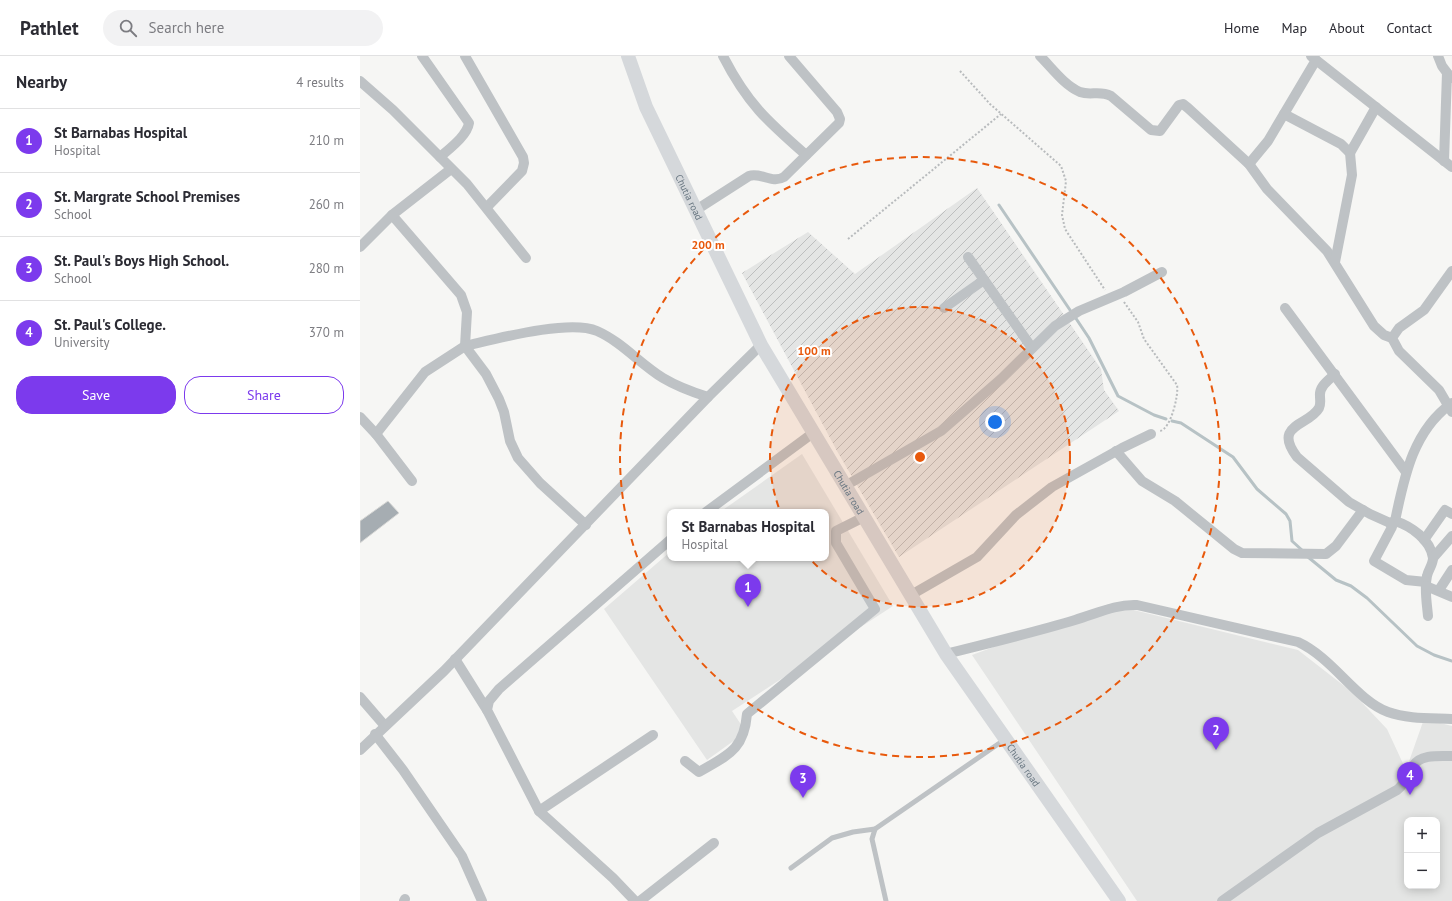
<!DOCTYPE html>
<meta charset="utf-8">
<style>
body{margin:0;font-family:"PT Sans",sans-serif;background:#f2f2f3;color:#2b2b33}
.controls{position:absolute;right:12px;bottom:12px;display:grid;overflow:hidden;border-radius:8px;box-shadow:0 2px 10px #0003}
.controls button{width:36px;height:36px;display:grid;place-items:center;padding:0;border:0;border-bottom:1px solid #e1e1e2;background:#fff;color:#2b2b33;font:20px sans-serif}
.you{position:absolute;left:635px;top:366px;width:14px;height:14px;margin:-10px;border:3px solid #fff;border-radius:50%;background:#1a73e8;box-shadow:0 0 0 6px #1a73e833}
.badge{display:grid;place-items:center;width:26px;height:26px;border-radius:50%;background:#7c3aed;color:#fff;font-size:13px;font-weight:700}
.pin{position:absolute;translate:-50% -33px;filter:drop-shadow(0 1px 2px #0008)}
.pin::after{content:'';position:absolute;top:21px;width:14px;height:12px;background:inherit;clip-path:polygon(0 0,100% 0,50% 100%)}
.popup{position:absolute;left:307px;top:453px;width:162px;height:52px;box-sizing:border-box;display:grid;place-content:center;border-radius:8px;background:#fff;filter:drop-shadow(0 1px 3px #0005);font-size:13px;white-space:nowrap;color:#7c7c81}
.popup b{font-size:15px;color:#2b2b33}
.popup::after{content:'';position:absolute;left:50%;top:100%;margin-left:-8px;border:8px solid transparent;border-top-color:#fff}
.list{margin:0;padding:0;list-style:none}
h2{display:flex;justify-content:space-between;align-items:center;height:52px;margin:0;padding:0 16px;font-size:17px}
h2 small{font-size:13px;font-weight:400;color:#7c7c81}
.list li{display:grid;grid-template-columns:26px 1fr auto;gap:12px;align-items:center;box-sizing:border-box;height:64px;padding:0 16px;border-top:1px solid #e1e1e2}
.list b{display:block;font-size:15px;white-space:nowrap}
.list p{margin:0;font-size:13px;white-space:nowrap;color:#7c7c81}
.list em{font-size:13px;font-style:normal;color:#7c7c81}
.actions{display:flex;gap:8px;padding:12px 16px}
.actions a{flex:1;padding:9px 0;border:1px solid #7c3aed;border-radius:16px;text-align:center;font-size:14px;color:#7c3aed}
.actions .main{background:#7c3aed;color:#fff}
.icon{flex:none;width:22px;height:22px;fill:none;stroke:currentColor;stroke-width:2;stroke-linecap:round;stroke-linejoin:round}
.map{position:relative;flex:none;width:1092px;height:845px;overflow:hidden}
header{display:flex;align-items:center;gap:24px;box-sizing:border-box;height:56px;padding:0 20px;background:#fff;border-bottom:1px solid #e1e1e2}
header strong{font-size:19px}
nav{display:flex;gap:22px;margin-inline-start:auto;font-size:14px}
.search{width:280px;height:36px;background:#f2f2f3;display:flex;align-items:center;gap:10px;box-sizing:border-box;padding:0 14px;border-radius:22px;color:#7c7c81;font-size:15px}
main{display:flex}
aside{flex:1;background:#fff}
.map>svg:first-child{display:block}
</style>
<header>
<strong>Pathlet</strong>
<div class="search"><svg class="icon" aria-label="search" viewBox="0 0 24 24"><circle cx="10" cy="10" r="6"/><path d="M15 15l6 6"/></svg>Search here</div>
<nav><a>Home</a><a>Map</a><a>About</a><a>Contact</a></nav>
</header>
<main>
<aside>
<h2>Nearby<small>4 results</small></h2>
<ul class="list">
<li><span class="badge">1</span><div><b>St Barnabas Hospital</b><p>Hospital</p></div><em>210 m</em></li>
<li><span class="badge">2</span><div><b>St. Margrate School Premises</b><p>School</p></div><em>260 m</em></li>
<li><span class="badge">3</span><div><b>St. Paul's Boys High School.</b><p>School</p></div><em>280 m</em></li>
<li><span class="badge">4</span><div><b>St. Paul's College.</b><p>University</p></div><em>370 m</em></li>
</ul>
<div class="actions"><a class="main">Save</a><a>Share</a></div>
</aside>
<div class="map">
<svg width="1092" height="845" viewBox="0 0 1092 845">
<defs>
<pattern id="industrial-furrows" width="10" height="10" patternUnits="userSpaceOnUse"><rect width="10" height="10" fill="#e4e5e4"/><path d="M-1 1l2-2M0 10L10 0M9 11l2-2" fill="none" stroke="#bdbebe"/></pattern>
</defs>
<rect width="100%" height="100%" fill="#f6f6f4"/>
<!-- built -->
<g fill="#e4e5e4" fill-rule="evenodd">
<path d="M 442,398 L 533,550 L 372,655 L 386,676 L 347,704 L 244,553 L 310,496 L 310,502 L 466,502 L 466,456 L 360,456 Z"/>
<path d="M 749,548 L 938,594 L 992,636 L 1027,673 L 1046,714 L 1064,663 L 1092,670 L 1092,845 L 777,845 L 612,599 ZM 1047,764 L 1077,764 L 1077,830 L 1047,830 Z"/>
</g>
<!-- industrial -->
<path fill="url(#industrial-furrows)" d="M 617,132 L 741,313 L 744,334 L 759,355 L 539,501 L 477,395 L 382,217 L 448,176 L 495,218 Z"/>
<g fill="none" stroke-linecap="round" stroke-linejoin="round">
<!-- stream -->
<g stroke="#b7c2c5" stroke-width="3">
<path d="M 639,149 L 710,254"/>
<path d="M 715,261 L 729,282 L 758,340 L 794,359 L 806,363"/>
<path d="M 812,365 L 821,367 L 873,401 L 897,433 L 926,458 L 930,465 L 932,485 L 943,495"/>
<path d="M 948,501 L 976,524 L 991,530 L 1007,542 L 1057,590 L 1074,599 L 1092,605"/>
</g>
</g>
<!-- building -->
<path fill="#a6adb2" stroke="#d8d8d6" d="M 28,445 L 39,457 L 0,487 L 0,465 Z"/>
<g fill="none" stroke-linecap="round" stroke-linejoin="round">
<!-- path -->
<g stroke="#b8bbbd" stroke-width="2" stroke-dasharray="2 2" stroke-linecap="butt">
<path d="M 600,15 L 630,48 L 701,110 L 706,125 L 702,159 L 705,173 L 745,234"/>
<path d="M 488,183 L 641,58"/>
<path d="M 764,246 L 778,266 L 784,283 L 817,329 C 819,338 811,373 800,375"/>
</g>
<!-- lane -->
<g stroke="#bec2c5" stroke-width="5">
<path d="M 431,812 L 472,782 L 493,776 L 515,773"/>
<path d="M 526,845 L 512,783 L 515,773 L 644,684"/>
</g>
<!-- street -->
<g stroke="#bec2c5" stroke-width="10">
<path d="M 62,0 L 109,67 C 107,80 89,93 80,101"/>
<path d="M 105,0 L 163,101 L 164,107 L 162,115 L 127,151"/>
<path d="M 363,0 C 387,47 407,65 446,99"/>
<path d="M 680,0 C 692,12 704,29 720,36 C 731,40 739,34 751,40 L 791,74 L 800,75 L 819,49 L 823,48 L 828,52 L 889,108 L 907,133 L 967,195 L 1014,270 L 1024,279 L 1032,282"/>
<path d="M 951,0 L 1092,111"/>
<path d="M 1078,0 L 1082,10 L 1091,22"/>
<path d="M 0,25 L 33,54 L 107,128 L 166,202"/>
<path d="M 924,58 L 981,88 L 990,97 L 992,119 L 975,206"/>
<path d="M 990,97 L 1016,51"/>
<path d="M 1084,105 L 1087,17"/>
<path d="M 889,108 L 908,85 L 956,4"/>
<path d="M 336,154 L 389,120 C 401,116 412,128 424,121 L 479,67 L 480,63 L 477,56 L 429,0"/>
<path d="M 32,159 L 101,239 L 107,256 L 105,290 L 126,318 L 139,343 L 144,356 L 150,385 L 158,402 L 180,427 L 226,469"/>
<path d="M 0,191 L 32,159 L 91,113"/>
<path d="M 608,201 L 672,292"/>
<path d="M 1092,215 L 1064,254 L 1039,272 L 1032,282 L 1039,295 L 1079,334 L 1092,356"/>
<path d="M 584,252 L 624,224"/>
<path d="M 925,252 L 1046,416"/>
<path d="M 975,318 C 969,324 959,330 960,340 C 960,345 961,348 959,352 C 949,370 912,368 937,401 L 989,446 L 1010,458 L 1030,467 L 1035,465 C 1051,470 1071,484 1073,502 C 1073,509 1068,514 1067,520 C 1064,532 1067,548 1068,560"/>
<path d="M 0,361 L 16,378 L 52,425"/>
<path d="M 16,378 L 65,316 L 105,290 C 136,283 209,263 237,275 C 262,286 280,308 303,322 C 318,331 332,336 348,341"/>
<path d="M 756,395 L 782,425 L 815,445 L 874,493 L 882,497 L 966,498 L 976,490 L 1003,454"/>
<path d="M 485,430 L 581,375 L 641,323 L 695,270 L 719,255 L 764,236 L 802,216"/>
<path d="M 346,456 L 453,377"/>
<path d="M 1035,465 C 1044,422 1053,374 1092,347"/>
<path d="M 1030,467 L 1032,471 L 1014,505 L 1046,524 L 1066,526"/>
<path d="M 1064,484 L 1085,454 L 1092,458"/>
<path d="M 1073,502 L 1092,480"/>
<path d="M 1066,530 L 1092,541"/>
<path d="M 1079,534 L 1092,514"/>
<path d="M 551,539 L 617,501 L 656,459 L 692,431 L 762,392 L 791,378"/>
<path d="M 586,598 C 629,587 672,577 715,564 C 736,558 755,548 777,549 L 938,586 C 973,602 996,644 1028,656 C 1047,663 1071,662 1092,663"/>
<path d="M 95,603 L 127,654"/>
<path d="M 0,641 L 25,670"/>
<path d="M 15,678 L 43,714 L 102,800 L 122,845"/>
<path d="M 0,694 L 84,615 L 348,341 L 401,289"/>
<path d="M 325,705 L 339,716 C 368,699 384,694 387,658 L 515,553 L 476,487 L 476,475 L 504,461"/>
<path d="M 179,755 L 293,679"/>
<path d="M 44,845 L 45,843"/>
<path d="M 275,845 L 253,822 L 179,755 L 127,654 L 129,645 L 139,633 L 310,484"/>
<path d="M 280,845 L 354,787"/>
<path d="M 862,845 L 958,777 L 1037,734 C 1046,727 1047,719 1053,710 C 1060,698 1080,700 1092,700"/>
</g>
<!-- secondary -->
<path stroke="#d5d8db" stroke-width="14" id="s1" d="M 268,0 L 286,51 L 401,289 L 586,598 L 759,845"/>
</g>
<!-- distance rings -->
<circle cx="560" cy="401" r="150" fill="#e8590c" fill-opacity=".12"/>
<g fill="none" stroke="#e8590c" stroke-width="2" stroke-dasharray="7 5">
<circle cx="560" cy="401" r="150"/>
<circle cx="560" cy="401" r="300"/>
</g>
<g text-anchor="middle" stroke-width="4" stroke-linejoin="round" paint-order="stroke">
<!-- street labels -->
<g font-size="10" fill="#687681" stroke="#fff">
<text dy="4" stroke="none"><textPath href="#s1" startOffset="154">Chutia road</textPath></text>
<text dy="4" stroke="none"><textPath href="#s1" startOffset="490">Chutia road</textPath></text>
<text dy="4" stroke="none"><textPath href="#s1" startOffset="814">Chutia road</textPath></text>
</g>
</g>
<circle cx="560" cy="401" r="6" fill="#e8590c" stroke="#fff" stroke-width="2"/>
<g font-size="12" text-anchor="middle" font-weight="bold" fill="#e8590c" stroke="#fff" stroke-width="4" stroke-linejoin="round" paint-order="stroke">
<text x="348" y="193">200 m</text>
<text x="454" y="299">100 m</text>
</g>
</svg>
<div class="controls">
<button>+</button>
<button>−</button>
</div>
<div class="you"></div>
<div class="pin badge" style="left:388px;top:551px">1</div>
<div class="popup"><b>St Barnabas Hospital</b>Hospital</div>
<div class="pin badge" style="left:856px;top:694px">2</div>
<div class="pin badge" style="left:443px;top:742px">3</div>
<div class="pin badge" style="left:1050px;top:739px">4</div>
</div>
</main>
